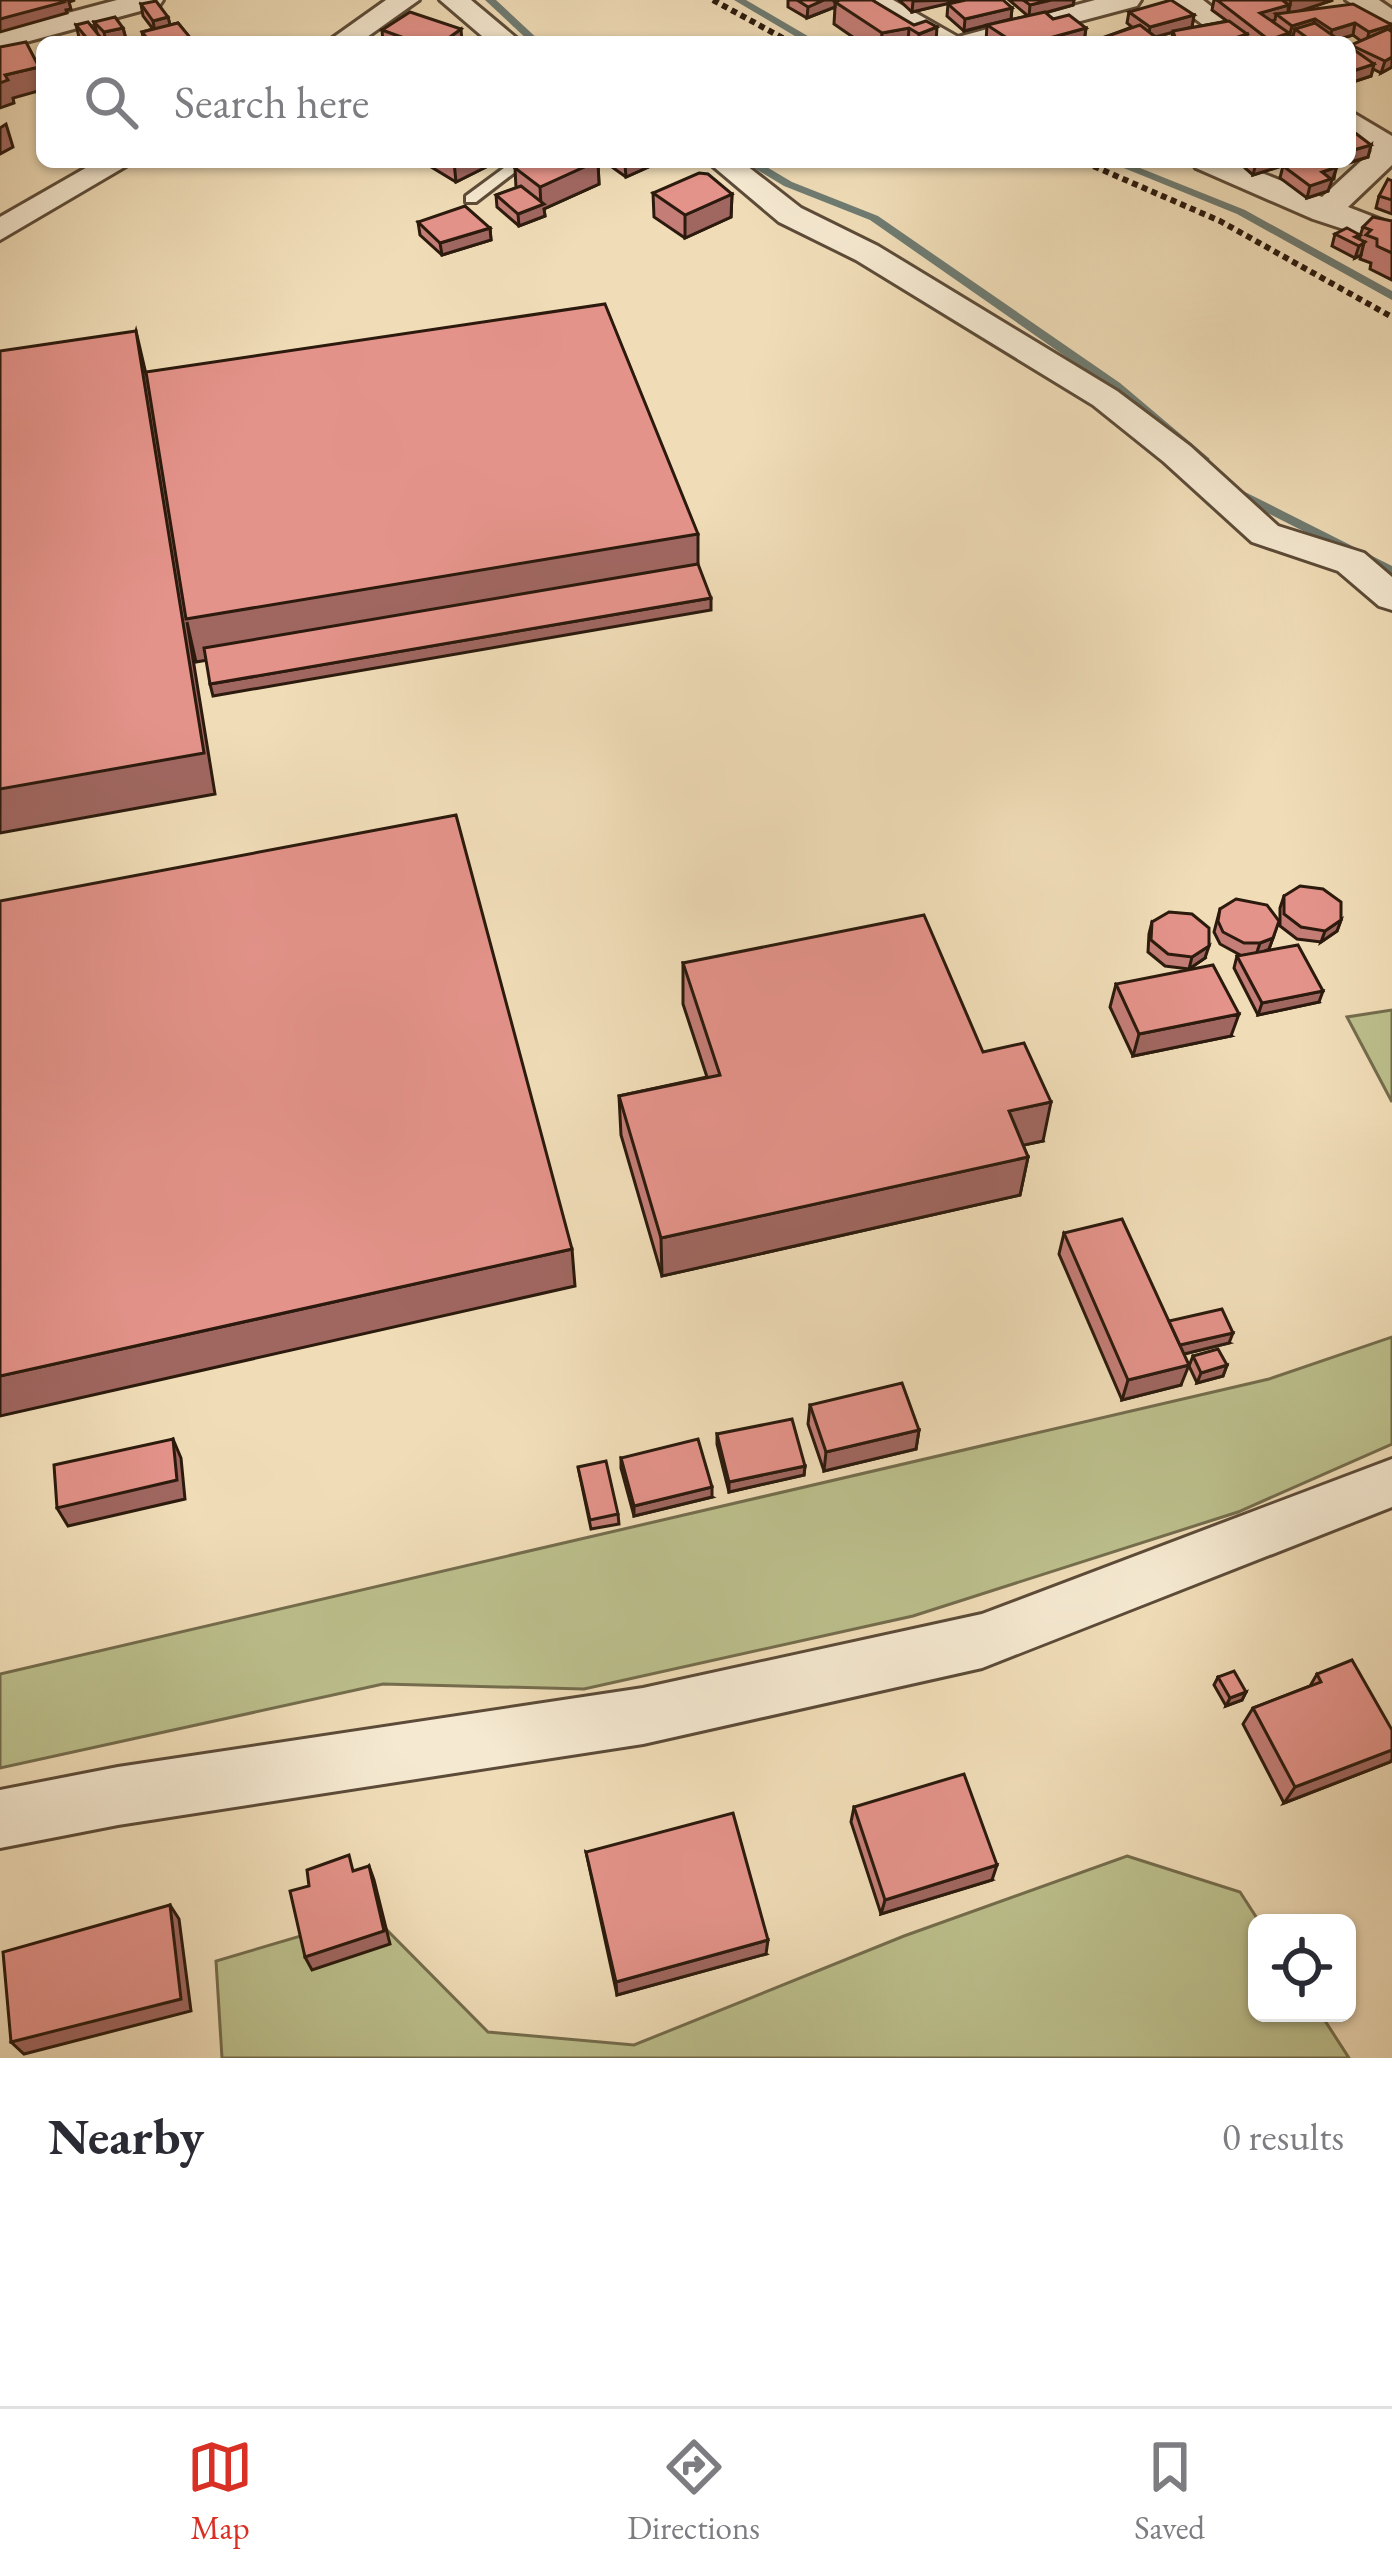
<!DOCTYPE html>
<style>
body{margin:0;font-family:"EB Garamond",serif;background:#f7f7f7;color:#2b2b33}
.controls{position:absolute;right:36px;bottom:36px;display:grid;overflow:hidden;border-radius:18px;box-shadow:0 3px 9px #0004}
.controls button{width:108px;height:108px;display:grid;place-items:center;padding:0;border:0;border-bottom:3px solid #e1e1e2;background:#fff;color:#2b2b33;font:60px sans-serif}
.list{margin:0;padding:0;list-style:none}
h2{display:flex;justify-content:space-between;align-items:center;height:156px;margin:0;padding:0 48px;font-size:51px}
h2 small{font-size:39px;font-weight:400;color:#7c7c81}
.icon{flex:none;width:66px;height:66px;fill:none;stroke:currentColor;stroke-width:2;stroke-linecap:round;stroke-linejoin:round}
.map{position:relative;flex:none;width:1392px;height:2058px;overflow:hidden}
.search{position:absolute;background:#fff;box-shadow:0 3px 9px #0004;left:36px;right:36px;top:36px;height:132px;display:flex;align-items:center;gap:30px;box-sizing:border-box;padding:0 42px;border-radius:18px;color:#7c7c81;font-size:45px}
.sheet{height:348px;background:#fff}
nav{display:flex;justify-content:space-around;align-items:center;box-sizing:border-box;height:168px;border-top:3px solid #e1e1e2;background:#fff;font-size:33px;color:#7c7c81}
nav a{display:grid;justify-items:center;gap:6px}
nav .on{color:#d93025}
.map>svg:first-child{display:block}
</style>
<div class="map">
<svg width="1392" height="2058" viewBox="0 0 1392 2058">
<rect width="100%" height="100%" fill="#f0ddb8"/>
<filter id="stains"><feTurbulence type="fractalNoise" baseFrequency=".00167" numOctaves="4"/><feColorMatrix values="0 0 0 0 .2 0 0 0 0 .09 0 0 0 0 .02 0 0 0 .5 -.17"/></filter>
<radialGradient id="worn" r=".72"><stop offset=".6" stop-color="#630" stop-opacity="0"/><stop offset="1" stop-color="#630" stop-opacity=".3"/></radialGradient>
<!-- green -->
<g fill="#bcc08d" stroke="#746d4d" stroke-width="3">
<path d="M 1392,1010 L 1392,1102 L 1347,1017 Z"/>
<path d="M 1392,1337 L 1392,1444 L 1238,1512 L 913,1616 L 584,1689 L 383,1684 L 0,1768 L 0,1674 L 1269,1379 Z"/>
<path d="M 1127,1856 L 1240,1892 L 1260,1923 L 1257,2013 L 1320,2013 L 1349,2058 L 222,2058 L 216,1961 L 372,1915 L 488,2032 L 634,2045 L 904,1936 Z"/>
</g>
<g fill="none" stroke-linecap="round" stroke-linejoin="round">
<!-- stream -->
<g fill="#6e7b72" fill-rule="evenodd">
<path d="M 485,0 L 496,0 L 541,42 L 530,42 Z"/>
<path d="M 734,0 L 746,0 L 818,42 L 805,42 Z"/>
<path d="M 744,162 L 758,162 L 792,182 L 878,216 L 1120,383 L 1210,459 L 1203,463 L 1198,462 L 1112,389 L 870,220 L 784,186 Z"/>
<path d="M 1109,162 L 1125,162 L 1245,210 L 1392,291 L 1392,300 L 1237,214 Z"/>
<path d="M 1239,489 L 1392,566 L 1392,576 L 1234,496 L 1234,490 Z"/>
</g>
<!-- lane casing -->
<g stroke="#5c4b38" stroke-width="6">
<path id="lane" d="M 512,162 L 528,162 L 476,202 L 466,202 L 466,196 Z"/>
</g>
<!-- street casing -->
<g stroke="#5c4b38" stroke-width="6">
<g id="street">
<path d="M 117,0 L 163,0 L 159,6 L 0,49 L 0,31 Z"/>
<path d="M 386,0 L 419,0 L 360,42 L 327,42 Z"/>
<path d="M 440,0 L 471,0 L 521,42 L 489,42 Z"/>
<path d="M 859,0 L 893,0 L 958,37 L 1095,0 L 1141,0 L 1137,6 L 1002,42 L 926,42 Z"/>
<path d="M 1171,0 L 1203,0 L 1257,42 L 1225,42 Z"/>
<path d="M 1346,0 L 1379,0 L 1392,9 L 1392,29 Z"/>
<path d="M 1350,111 L 1392,136 L 1392,165 L 1348,207 L 1392,224 L 1392,245 L 1313,219 L 1196,168 L 1192,162 L 1234,162 L 1322,197 L 1372,151 L 1350,134 Z"/>
<path d="M 96,162 L 133,162 L 0,240 L 0,217 Z"/>
<path d="M 708,162 L 742,162 L 801,208 L 878,246 L 1117,391 L 1190,446 L 1278,526 L 1364,553 L 1392,577 L 1392,610 L 1379,606 L 1338,571 L 1252,542 L 1164,462 L 1093,405 L 856,260 L 779,222 Z"/>
<path d="M 1392,1459 L 1392,1507 L 982,1668 L 643,1744 L 118,1825 L 0,1848 L 0,1790 L 118,1767 L 643,1688 L 982,1614 Z"/>
</g>
</g>
<!-- path -->
<g stroke="#2b1a0d" stroke-width="6" stroke-dasharray="6 4.5" stroke-linecap="butt">
<path d="M 713,0 L 790,42"/>
<path d="M 1084,162 L 1220,221 L 1392,317"/>
</g>
<!-- lane -->
<use href="#lane" fill="#f5e9d1" fill-rule="evenodd"/>
<!-- street -->
<use href="#street" fill="#f5e9d1" fill-rule="evenodd"/>
</g>
<!-- wall -->
<g fill="#c47e77" stroke="#2b1a0d" stroke-width="3" fill-rule="evenodd">
<path d="M 788,0 L 872,0 L 936,42 L 860,42 L 834,24 L 835,7 L 807,18 L 788,7 Z"/>
<path d="M 899,0 L 959,0 L 912,12 Z"/>
<path d="M 1009,0 L 1074,0 L 1073,5 L 1045,13 L 1053,19 L 1086,28 L 1084,42 L 986,42 L 987,25 L 1028,16 Z"/>
<path d="M 1214,0 L 1333,0 L 1300,11 L 1392,24 L 1392,67 L 1381,73 L 1373,69 L 1371,76 L 1350,83 L 1350,47 L 1361,41 L 1353,35 L 1338,39 L 1342,42 L 1293,42 L 1293,36 L 1288,37 L 1287,42 L 1254,42 L 1247,36 L 1246,42 L 1093,42 L 1132,27 L 1127,23 L 1129,12 L 1194,15 L 1192,27 L 1180,30 L 1227,21 L 1212,10 ZM 1173,32 L 1172,38 L 1162,41 L 1156,37 Z"/>
<path d="M 141,4 L 168,17 L 170,25 L 178,23 L 193,42 L 144,42 L 142,32 L 153,29 L 143,16 Z"/>
<path d="M 948,4 L 1012,8 L 1011,19 L 964,31 L 947,16 Z"/>
<path d="M 94,22 L 123,28 L 126,39 L 105,42 L 99,36 L 101,42 L 83,42 L 79,37 L 76,25 L 97,33 Z"/>
<path d="M 382,30 L 462,42 L 383,42 Z"/>
<path d="M 1371,145 L 1368,157 L 1336,167 L 1334,179 L 1330,180 L 1328,191 L 1307,198 L 1280,178 L 1283,166 L 1294,162 L 1253,175 L 1245,168 L 1247,162 L 1350,162 Z"/>
<path d="M 423,162 L 496,162 L 456,182 Z"/>
<path d="M 526,162 L 598,162 L 599,184 L 544,209 L 545,216 L 519,226 L 497,207 L 496,195 L 516,188 L 515,168 Z"/>
<path d="M 605,162 L 655,162 L 655,164 L 626,177 Z"/>
<path d="M 1392,181 L 1392,214 L 1376,208 L 1379,196 Z"/>
<path d="M 653,193 L 732,194 L 731,217 L 685,238 L 654,217 Z"/>
<path d="M 1392,221 L 1392,280 L 1370,269 L 1371,263 L 1360,259 L 1361,255 L 1355,258 L 1332,246 L 1335,234 L 1360,235 L 1359,239 L 1363,227 Z"/>
<path d="M 418,222 L 490,228 L 491,240 L 442,255 L 420,235 Z"/>
<path d="M 1284,896 L 1341,920 L 1337,931 L 1321,942 L 1297,939 L 1280,926 L 1280,908 Z"/>
<path d="M 1220,909 L 1279,921 L 1269,949 L 1319,1002 L 1258,1015 L 1234,968 L 1237,956 L 1240,955 L 1220,944 L 1214,932 Z"/>
<path d="M 1152,922 L 1205,958 L 1189,969 L 1165,966 L 1148,952 L 1149,934 Z"/>
<path d="M 683,963 L 983,1052 L 1043,1141 L 1023,1145 L 1028,1157 L 1020,1195 L 662,1276 L 621,1135 L 619,1096 L 707,1077 L 683,1004 Z"/>
<path d="M 1116,984 L 1231,1036 L 1133,1056 L 1110,1007 Z"/>
<path d="M 1064,1233 L 1169,1321 L 1229,1343 L 1184,1354 L 1181,1385 L 1122,1400 L 1059,1254 Z"/>
<path d="M 1193,1356 L 1227,1365 L 1223,1376 L 1197,1383 L 1189,1366 Z"/>
<path d="M 810,1405 L 919,1430 L 916,1449 L 824,1471 L 808,1424 Z"/>
<path d="M 717,1434 L 805,1466 L 804,1475 L 729,1492 L 717,1444 Z"/>
<path d="M 621,1458 L 712,1497 L 634,1516 L 621,1468 Z"/>
<path d="M 578,1467 L 618,1514 L 619,1524 L 591,1529 Z"/>
<path d="M 1317,1674 L 1390,1762 L 1284,1803 L 1243,1724 L 1253,1708 L 1310,1686 Z"/>
<path d="M 1218,1677 L 1246,1692 L 1242,1700 L 1226,1706 L 1214,1685 Z"/>
<path d="M 854,1807 L 992,1880 L 881,1914 L 851,1822 Z"/>
<path d="M 586,1852 L 766,1954 L 617,1995 Z"/>
</g>
<!-- shaded-wall -->
<g fill="#a06761" stroke="#2b1a0d" stroke-width="3">
<path d="M 62,0 L 75,0 L 69,2 L 71,9 L 66,10 L 67,13 L 0,32 L 0,19 Z"/>
<path d="M 824,0 L 843,0 L 835,2 L 835,7 L 807,18 L 808,7 Z"/>
<path d="M 959,0 L 946,4 L 912,12 L 913,1 Z"/>
<path d="M 1051,0 L 1074,0 L 1073,5 L 1029,17 L 1030,5 Z"/>
<path d="M 1291,0 L 1333,0 L 1288,15 Z"/>
<path d="M 1289,5 L 1287,16 L 1276,14 L 1275,20 L 1258,25 L 1260,13 Z"/>
<path d="M 1012,8 L 1011,19 L 964,31 L 965,19 Z"/>
<path d="M 1194,15 L 1192,27 L 1148,39 L 1150,27 Z"/>
<path d="M 168,17 L 171,29 L 155,32 L 153,21 Z"/>
<path d="M 1315,19 L 1312,30 L 1295,29 L 1293,36 L 1289,37 L 1292,26 Z"/>
<path d="M 1355,23 L 1353,35 L 1329,42 L 1332,30 Z"/>
<path d="M 1392,25 L 1390,36 L 1366,44 L 1369,32 Z"/>
<path d="M 937,27 L 936,42 L 919,42 L 919,34 Z"/>
<path d="M 123,28 L 126,39 L 106,42 L 104,32 Z"/>
<path d="M 909,28 L 908,42 L 881,42 L 882,33 Z"/>
<path d="M 1086,28 L 1084,42 L 1035,42 Z"/>
<path d="M 461,29 L 462,42 L 443,42 Z"/>
<path d="M 1289,33 L 1287,42 L 1268,42 L 1269,40 Z"/>
<path d="M 1247,34 L 1246,42 L 1231,42 L 1232,39 Z"/>
<path d="M 1392,57 L 1392,67 L 1381,73 L 1385,61 Z"/>
<path d="M 1374,64 L 1371,76 L 1350,83 L 1350,72 Z"/>
<path d="M 39,67 L 42,90 L 13,98 L 14,103 L 0,108 L 0,83 L 5,75 Z"/>
<path d="M 6,124 L 13,147 L 0,154 L 0,128 Z"/>
<path d="M 1371,145 L 1368,157 L 1327,169 L 1329,162 L 1350,162 L 1350,151 Z"/>
<path d="M 454,162 L 496,162 L 456,182 Z"/>
<path d="M 595,162 L 598,162 L 599,184 L 544,209 L 545,216 L 519,226 L 518,214 L 541,205 L 540,187 Z"/>
<path d="M 632,162 L 655,162 L 655,164 L 626,177 L 625,165 Z"/>
<path d="M 1258,162 L 1294,162 L 1253,175 L 1256,163 Z"/>
<path d="M 1337,167 L 1328,191 L 1307,198 L 1310,186 L 1322,172 Z"/>
<path d="M 732,194 L 731,217 L 685,238 L 685,215 Z"/>
<path d="M 490,228 L 491,240 L 442,255 L 440,243 Z"/>
<path d="M 1364,243 L 1361,255 L 1355,258 L 1359,246 Z"/>
<path d="M 136,331 L 146,374 L 698,534 L 698,576 L 196,662 L 187,622 L 215,794 L 0,833 L 0,789 Z"/>
<path d="M 711,598 L 711,610 L 213,696 L 210,684 Z"/>
<path d="M 1341,920 L 1337,931 L 1321,942 L 1325,931 Z"/>
<path d="M 1273,938 L 1269,949 L 1256,955 L 1260,943 Z"/>
<path d="M 1209,946 L 1205,958 L 1189,969 L 1192,957 Z"/>
<path d="M 1323,991 L 1319,1002 L 1258,1015 L 1262,1003 Z"/>
<path d="M 1239,1014 L 1231,1036 L 1133,1056 L 1139,1034 Z"/>
<path d="M 1051,1102 L 1043,1141 L 1001,1150 L 1009,1111 Z"/>
<path d="M 1028,1157 L 1020,1195 L 662,1276 L 661,1238 Z"/>
<path d="M 572,1249 L 575,1286 L 0,1416 L 0,1376 Z"/>
<path d="M 1233,1333 L 1229,1343 L 1176,1356 L 1179,1345 Z"/>
<path d="M 1189,1365 L 1181,1385 L 1122,1400 L 1128,1380 Z"/>
<path d="M 1227,1365 L 1223,1376 L 1197,1383 L 1201,1373 Z"/>
<path d="M 919,1430 L 916,1449 L 824,1471 L 826,1452 Z"/>
<path d="M 173,1439 L 181,1458 L 185,1499 L 68,1526 L 57,1508 Z"/>
<path d="M 805,1466 L 804,1475 L 729,1492 L 729,1482 Z"/>
<path d="M 712,1487 L 712,1497 L 634,1516 L 634,1506 Z"/>
<path d="M 1246,1692 L 1242,1700 L 1226,1706 L 1230,1698 Z"/>
<path d="M 1392,1750 L 1392,1759 L 1390,1762 L 1284,1803 L 1295,1787 Z"/>
<path d="M 997,1865 L 992,1880 L 881,1914 L 885,1900 Z"/>
<path d="M 369,1866 L 374,1880 L 390,1944 L 312,1970 L 305,1957 Z"/>
<path d="M 170,1905 L 179,1919 L 191,2011 L 24,2054 L 11,2042 Z"/>
<path d="M 768,1940 L 766,1954 L 617,1995 L 616,1982 Z"/>
</g>
<!-- building -->
<g fill="#e4938a" stroke="#2b1a0d" stroke-width="3">
<path d="M 0,0 L 62,0 L 64,2 L 0,19 Z"/>
<path d="M 797,0 L 824,0 L 808,7 Z"/>
<path d="M 840,0 L 872,0 L 914,25 L 926,21 L 937,27 L 919,34 L 909,28 L 882,33 L 835,2 Z"/>
<path d="M 966,0 L 1003,0 L 1012,8 L 965,19 L 948,4 Z"/>
<path d="M 1023,0 L 1051,0 L 1030,5 Z"/>
<path d="M 1171,0 L 1194,15 L 1150,27 L 1129,12 Z"/>
<path d="M 1217,0 L 1282,0 L 1289,5 L 1260,13 L 1289,33 L 1269,40 Z"/>
<path d="M 156,1 L 168,17 L 153,21 L 141,4 Z"/>
<path d="M 1353,4 L 1392,25 L 1369,32 L 1355,23 L 1332,30 L 1315,19 L 1292,26 L 1276,14 Z"/>
<path d="M 410,12 L 461,29 L 443,42 L 415,42 L 382,30 Z"/>
<path d="M 1045,12 L 1053,19 L 1069,15 L 1086,28 L 1035,42 L 1013,42 L 987,25 Z"/>
<path d="M 115,17 L 123,28 L 104,32 L 94,22 Z"/>
<path d="M 1229,21 L 1247,34 L 1232,39 L 1236,42 L 1162,41 L 1175,37 L 1173,31 Z"/>
<path d="M 88,22 L 101,38 L 89,41 L 76,25 Z"/>
<path d="M 178,23 L 193,41 L 150,42 L 142,32 Z"/>
<path d="M 1315,23 L 1342,42 L 1313,42 L 1295,29 Z"/>
<path d="M 1140,25 L 1162,42 L 1093,41 Z"/>
<path d="M 1388,29 L 1392,32 L 1392,57 L 1385,61 L 1351,45 Z"/>
<path d="M 26,42 L 39,67 L 5,75 L 8,80 L 0,83 L 0,47 Z"/>
<path d="M 1350,47 L 1374,64 L 1350,72 Z"/>
<path d="M 1350,129 L 1371,145 L 1350,151 Z"/>
<path d="M 526,162 L 595,162 L 540,187 L 515,168 Z"/>
<path d="M 1294,162 L 1330,162 L 1337,167 L 1322,172 L 1331,179 L 1310,186 L 1283,166 Z"/>
<path d="M 699,173 L 708,174 L 732,194 L 685,215 L 653,193 Z"/>
<path d="M 1388,179 L 1392,181 L 1392,200 L 1379,196 Z"/>
<path d="M 521,186 L 544,204 L 518,214 L 496,195 Z"/>
<path d="M 465,206 L 490,228 L 440,243 L 418,222 Z"/>
<path d="M 1373,217 L 1392,221 L 1392,253 L 1377,246 L 1377,239 L 1366,235 L 1371,230 L 1363,227 Z"/>
<path d="M 1347,228 L 1360,235 L 1355,237 L 1365,242 L 1359,246 L 1335,234 Z"/>
<path d="M 605,304 L 698,534 L 186,619 L 146,372 Z"/>
<path d="M 136,331 L 204,753 L 0,789 L 0,351 Z"/>
<path d="M 698,564 L 711,598 L 210,684 L 204,648 Z"/>
<path d="M 456,815 L 572,1249 L 0,1376 L 0,901 Z"/>
<path d="M 1300,886 L 1323,889 L 1341,902 L 1341,920 L 1325,931 L 1301,927 L 1284,914 L 1284,896 Z"/>
<path d="M 1236,899 L 1267,905 L 1279,921 L 1273,938 L 1260,943 L 1244,943 L 1223,932 L 1218,921 L 1220,909 Z"/>
<path d="M 1169,912 L 1192,914 L 1209,928 L 1209,946 L 1192,957 L 1168,954 L 1151,940 L 1152,922 Z"/>
<path d="M 924,915 L 983,1052 L 1024,1043 L 1051,1102 L 1009,1111 L 1028,1157 L 661,1238 L 619,1096 L 720,1075 L 683,963 Z"/>
<path d="M 1298,945 L 1323,991 L 1262,1003 L 1237,956 Z"/>
<path d="M 1213,965 L 1239,1014 L 1139,1034 L 1116,984 Z"/>
<path d="M 1122,1219 L 1189,1365 L 1128,1380 L 1064,1233 Z"/>
<path d="M 1222,1309 L 1233,1333 L 1180,1345 L 1169,1321 Z"/>
<path d="M 1218,1349 L 1227,1365 L 1201,1373 L 1193,1356 Z"/>
<path d="M 902,1383 L 919,1430 L 826,1452 L 810,1405 Z"/>
<path d="M 792,1419 L 805,1466 L 729,1482 L 717,1434 Z"/>
<path d="M 173,1439 L 177,1480 L 57,1508 L 54,1465 Z"/>
<path d="M 698,1439 L 712,1487 L 634,1506 L 621,1458 Z"/>
<path d="M 606,1461 L 618,1514 L 590,1520 L 578,1467 Z"/>
<path d="M 1352,1660 L 1392,1730 L 1392,1750 L 1295,1787 L 1253,1708 L 1321,1682 L 1317,1674 Z"/>
<path d="M 1234,1671 L 1246,1692 L 1230,1698 L 1218,1677 Z"/>
<path d="M 964,1774 L 997,1865 L 885,1900 L 854,1807 Z"/>
<path d="M 733,1813 L 768,1940 L 616,1982 L 586,1852 Z"/>
<path d="M 349,1855 L 353,1871 L 369,1866 L 384,1931 L 305,1957 L 290,1891 L 309,1886 L 307,1870 Z"/>
<path d="M 170,1905 L 181,1999 L 11,2042 L 3,1952 Z"/>
</g>
<rect width="100%" height="100%" filter="url(#stains)"/>
<rect width="100%" height="100%" fill="url(#worn)"/>
</svg>
<div class="controls">
<button><svg class="icon" aria-label="locate" viewBox="0 0 24 24"><circle cx="12" cy="12" r="6"/><path d="M12 2v4M12 18v4M2 12h4M18 12h4"/></svg></button>
</div>
<div class="search"><svg class="icon" aria-label="search" viewBox="0 0 24 24"><circle cx="10" cy="10" r="6"/><path d="M15 15l6 6"/></svg>Search here</div>
</div>
<section class="sheet">
<h2>Nearby<small>0 results</small></h2>
<ul class="list">
</ul>
</section>
<nav>
<a class="on"><svg class="icon" aria-label="map" viewBox="0 0 24 24"><path d="M3 6l6-2 6 2 6-2v14l-6 2-6-2-6 2zM9 4v14M15 6v14"/></svg>Map</a>
<a><svg class="icon" aria-label="directions" viewBox="0 0 24 24"><path d="M12 3l9 9-9 9-9-9zM9 14v-3h6M13 9l2 2-2 2"/></svg>Directions</a>
<a><svg class="icon" aria-label="saved" viewBox="0 0 24 24"><path d="M7 4h10v16l-5-4-5 4z"/></svg>Saved</a>
</nav>
